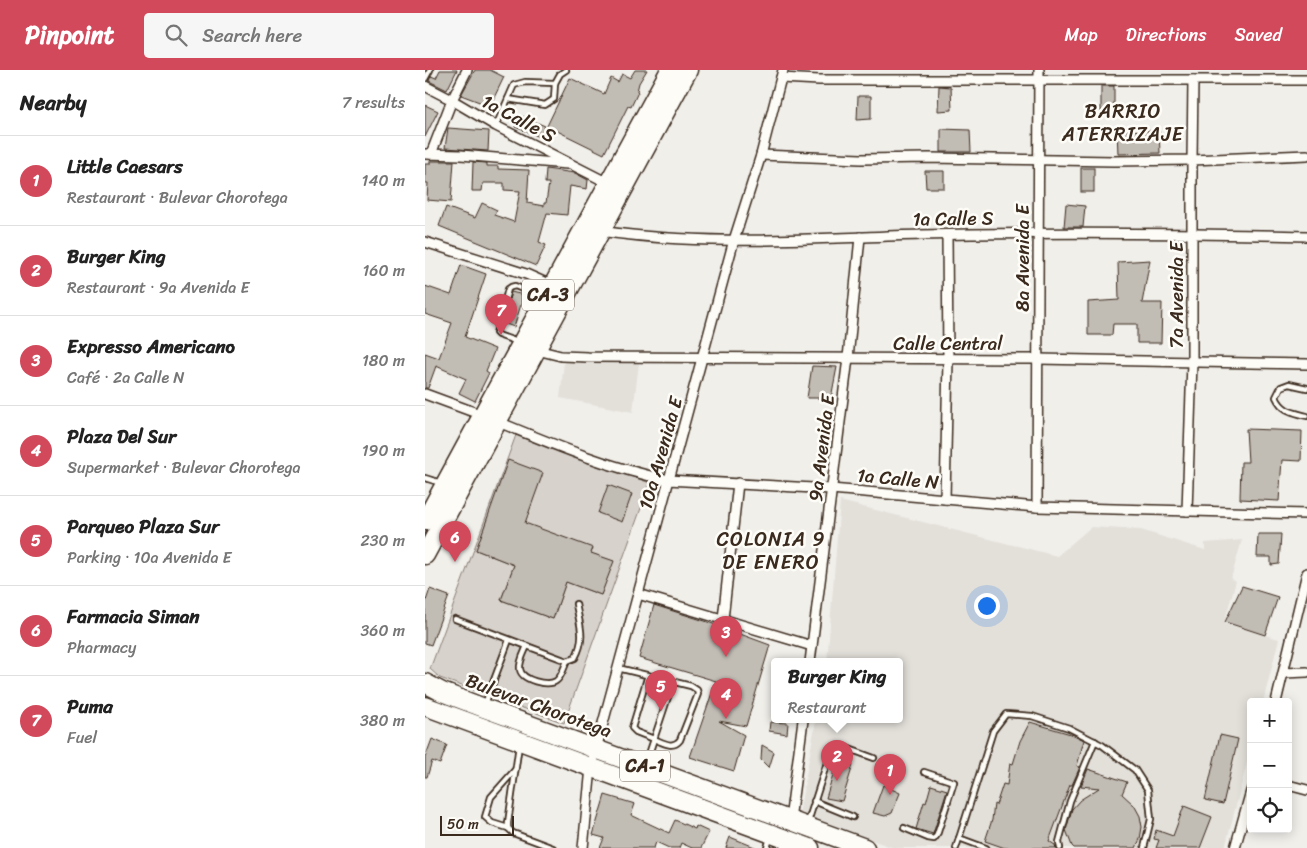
<!DOCTYPE html>
<meta charset="utf-8">
<style>
body{margin:0;font-family:Sriracha,sans-serif;background:#f6f6f6;color:#222}
.controls{position:absolute;right:15px;bottom:15px;display:grid;overflow:hidden;border-radius:5px;box-shadow:0 2px 12px #0003}
.controls button{width:45px;height:45px;display:grid;place-items:center;padding:0;border:0;border-bottom:1px solid #e0e0e0;background:#fff;color:#222;font:25px sans-serif}
.scale{position:absolute;left:15px;bottom:12px;width:74px;box-sizing:border-box;padding-left:5px;border:2px solid #3b2a1e;border-top:0;font-size:14px;line-height:18px;white-space:nowrap;color:#3b2a1e;-webkit-text-stroke:4px #fdfcf7;paint-order:stroke}
.you{position:absolute;left:561px;top:535px;width:18px;height:18px;margin:-12px;border:4px solid #fff;border-radius:50%;background:#1a73e8;box-shadow:0 0 0 8px #1a73e833}
.badge{display:grid;place-items:center;width:32px;height:32px;border-radius:50%;background:#d1495b;color:#fff;font-size:16px;font-weight:700}
.pin{position:absolute;translate:-50% -41px;filter:drop-shadow(0 1px 2px #0008)}
.pin::after{content:'';position:absolute;top:26px;width:18px;height:15px;background:inherit;clip-path:polygon(0 0,100% 0,50% 100%)}
.popup{position:absolute;left:346px;top:588px;width:132px;height:65px;box-sizing:border-box;display:grid;place-content:center;border-radius:5px;background:#fff;filter:drop-shadow(0 1px 4px #0005);font-size:16px;white-space:nowrap;color:#767676}
.popup b{font-size:19px;color:#222}
.popup::after{content:'';position:absolute;left:50%;top:100%;margin-left:-10px;border:10px solid transparent;border-top-color:#fff}
.list{margin:0;padding:0;list-style:none}
h2{display:flex;justify-content:space-between;align-items:center;height:65px;margin:0;padding:0 20px;font-size:21px}
h2 small{font-size:16px;font-weight:400;color:#767676}
.list li{display:grid;grid-template-columns:32px 1fr auto;gap:15px;align-items:center;box-sizing:border-box;height:90px;padding:0 20px;border-top:1px solid #e0e0e0}
.list b{display:block;font-size:19px;white-space:nowrap}
.list p{margin:0;font-size:16px;white-space:nowrap;color:#767676}
.list em{font-size:16px;font-style:normal;color:#767676}
.icon{flex:none;width:28px;height:28px;fill:none;stroke:currentColor;stroke-width:2;stroke-linecap:round;stroke-linejoin:round}
.map{position:relative;flex:none;width:882px;height:778px;overflow:hidden}
header{display:flex;align-items:center;gap:30px;box-sizing:border-box;height:70px;padding:0 25px;background:#d1495b;color:#fff}
header strong{font-size:24px}
nav{display:flex;gap:28px;margin-inline-start:auto;font-size:18px}
.search{width:350px;height:45px;background:#f6f6f6;display:flex;align-items:center;gap:12px;box-sizing:border-box;padding:0 18px;border-radius:5px;color:#767676;font-size:19px}
main{display:flex}
aside{flex:1;background:#fff}
.map>svg:first-child{display:block}
</style>
<header>
<strong>Pinpoint</strong>
<div class="search"><svg class="icon" aria-label="search" viewBox="0 0 24 24"><circle cx="10" cy="10" r="6"/><path d="M15 15l6 6"/></svg>Search here</div>
<nav><a>Map</a><a>Directions</a><a>Saved</a></nav>
</header>
<main>
<aside>
<h2>Nearby<small>7 results</small></h2>
<ul class="list">
<li><span class="badge">1</span><div><b>Little Caesars</b><p>Restaurant · Bulevar Chorotega</p></div><em>140 m</em></li>
<li><span class="badge">2</span><div><b>Burger King</b><p>Restaurant · 9a Avenida E</p></div><em>160 m</em></li>
<li><span class="badge">3</span><div><b>Expresso Americano</b><p>Café · 2a Calle N</p></div><em>180 m</em></li>
<li><span class="badge">4</span><div><b>Plaza Del Sur</b><p>Supermarket · Bulevar Chorotega</p></div><em>190 m</em></li>
<li><span class="badge">5</span><div><b>Parqueo Plaza Sur</b><p>Parking · 10a Avenida E</p></div><em>230 m</em></li>
<li><span class="badge">6</span><div><b>Farmacia Siman</b><p>Pharmacy</p></div><em>360 m</em></li>
<li><span class="badge">7</span><div><b>Puma</b><p>Fuel</p></div><em>380 m</em></li>
</ul>
</aside>
<div class="map">
<svg width="882" height="778" viewBox="0 0 882 778">
<rect width="100%" height="100%" fill="#f1efea"/>
<filter id="ink" filterUnits="userSpaceOnUse"><feTurbulence type="fractalNoise" baseFrequency=".02" numOctaves="2"/><feDisplacementMap in="SourceGraphic" scale="10" xChannelSelector="R" yChannelSelector="G"/><feConvolveMatrix kernelMatrix="1 2 1 2 8 2 1 2 1" color-interpolation-filters="sRGB"/></filter>
<g filter="url(#ink)">
<!-- built -->
<g fill="#e3e0da">
<path d="M 139,292 L 214,293 L 208,342 L 135,328 Z"/>
<path d="M 415,431 L 632,486 L 666,457 L 716,460 L 780,480 L 780,473 L 817,470 L 806,509 L 811,511 L 799,553 L 854,569 L 838,632 L 826,632 L 826,678 L 800,778 L 469,778 L 374,744 L 391,650 L 474,650 L 474,592 L 402,592 Z"/>
</g>
<!-- green -->
<path fill="#d7d2cc" stroke="#897e75" fill-rule="evenodd" d="M 91,365 L 225,413 L 139,653 L 15,608 L 5,599 ZM 63,447 L 188,491 L 176,525 L 141,512 L 128,549 L 76,530 L 89,495 L 51,480 Z"/>
<!-- building -->
<g fill="#c1bcb4" stroke="#3b2a1e">
<path d="M 15,0 L 32,0 L 22,20 L 4,11 L 6,6 L 11,8 Z"/>
<path d="M 50,0 L 65,0 L 79,7 L 65,36 L 36,25 Z"/>
<path d="M 210,0 L 222,0 L 214,13 L 212,21 L 213,22 L 206,37 L 203,36 L 179,84 L 122,56 L 145,8 L 179,24 L 186,8 L 193,12 L 197,4 L 205,8 Z"/>
<path d="M 514,16 L 526,17 L 527,40 L 513,41 Z"/>
<rect x="676" y="16" width="13" height="25"/>
<path d="M 433,26 L 446,26 L 446,49 L 432,50 Z"/>
<path d="M 0,35 L 13,41 L 0,67 Z"/>
<path d="M 94,45 L 120,56 L 115,67 L 90,57 Z"/>
<path d="M 23,58 L 64,61 L 63,81 L 20,78 Z"/>
<path d="M 516,59 L 545,60 L 546,82 L 516,82 Z"/>
<path d="M 692,60 L 734,61 L 735,83 L 693,84 Z"/>
<path d="M 5,91 L 29,91 L 26,132 L 2,130 L 3,113 L 0,113 L 0,94 L 5,94 Z"/>
<path d="M 48,92 L 62,93 L 62,96 L 73,96 L 73,99 L 104,100 L 102,133 L 119,136 L 119,133 L 121,133 L 124,113 L 120,113 L 121,99 L 150,103 L 163,110 L 162,119 L 145,116 L 142,145 L 122,143 L 114,172 L 121,175 L 111,196 L 14,156 L 21,137 L 50,148 L 57,133 L 72,140 L 69,145 L 89,152 L 95,121 L 79,120 L 79,113 L 58,113 L 57,121 L 47,121 Z"/>
<rect x="656" y="98" width="13" height="24"/>
<path d="M 500,101 L 519,101 L 519,118 L 501,118 Z"/>
<path d="M 641,134 L 660,136 L 658,157 L 639,157 Z"/>
<path d="M 725,190 L 717,233 L 737,233 L 736,273 L 712,273 L 712,254 L 688,254 L 687,265 L 663,265 L 663,232 L 694,230 L 693,192 Z"/>
<path d="M 36,195 L 61,204 L 40,267 L 70,279 L 61,301 L 64,303 L 50,331 L 34,323 L 41,309 L 11,296 L 3,318 L 0,318 L 0,283 L 14,288 L 27,253 L 0,244 L 0,216 L 26,225 Z"/>
<path d="M 86,222 L 99,225 L 89,257 L 78,253 Z"/>
<path d="M 387,296 L 412,297 L 406,328 L 382,328 Z"/>
<path d="M 821,359 L 877,361 L 876,391 L 857,390 L 854,431 L 815,429 L 816,392 L 823,392 Z"/>
<path d="M 83,390 L 118,403 L 100,453 L 168,478 L 166,483 L 189,491 L 176,525 L 141,512 L 128,549 L 76,530 L 89,495 L 51,480 Z"/>
<path d="M 183,415 L 207,424 L 197,452 L 173,443 Z"/>
<path d="M 833,464 L 856,464 L 854,494 L 846,495 L 846,487 L 832,487 Z"/>
<path d="M 817,516 L 853,527 L 840,565 L 800,552 Z"/>
<path d="M 5,519 L 24,526 L 6,575 L 0,573 L 0,534 Z"/>
<path d="M 229,535 L 280,551 L 345,575 L 321,656 L 294,651 L 319,665 L 309,701 L 265,687 L 291,611 L 214,588 Z"/>
<path d="M 345,652 L 363,653 L 362,664 L 344,661 Z"/>
<path d="M 605,652 L 649,665 L 659,670 L 652,696 L 655,697 L 647,715 L 645,715 L 624,771 L 630,775 L 631,778 L 580,778 L 560,771 L 567,750 L 569,734 L 571,735 L 578,714 L 582,715 L 585,693 L 588,694 L 595,671 Z"/>
<path d="M 795,665 L 813,669 L 798,734 L 780,730 Z"/>
<path d="M 7,669 L 22,675 L 15,694 L 7,691 L 2,707 L 0,707 L 0,688 Z"/>
<path d="M 337,675 L 349,682 L 344,698 L 336,690 Z"/>
<path d="M 412,691 L 428,695 L 417,731 L 401,728 Z"/>
<path d="M 663,699 L 702,712 L 697,724 L 709,735 L 715,746 L 717,757 L 715,769 L 711,778 L 649,778 L 647,776 L 641,760 L 647,739 L 655,730 L 674,718 L 656,716 Z"/>
<path d="M 458,715 L 475,723 L 467,743 L 460,746 L 448,743 Z"/>
<path d="M 506,715 L 522,720 L 508,764 L 491,759 L 499,732 L 501,733 Z"/>
<path d="M 180,725 L 210,734 L 206,745 L 244,763 L 250,750 L 270,759 L 271,756 L 284,762 L 276,778 L 267,778 L 256,773 L 254,778 L 244,778 L 231,772 L 229,778 L 175,778 L 179,768 L 168,765 Z"/>
<path d="M 759,736 L 787,747 L 775,778 L 731,778 L 734,770 L 729,769 L 731,760 L 748,766 Z"/>
<path d="M 305,767 L 332,778 L 301,778 Z"/>
</g>
<g fill="none" stroke-linecap="round" stroke-linejoin="round">
<!-- lane casing -->
<g stroke="#3b2a1e" stroke-width="8">
<g id="lane">
<path d="M 0,9 L 5,0"/>
<path d="M 83,29 L 120,35 L 129,29 L 130,13"/>
<path d="M 71,56 L 89,15 L 100,12 L 130,13 L 135,4 L 141,0"/>
<path d="M 107,223 L 114,210"/>
<path d="M 93,272 L 73,265 L 71,263 L 83,219 L 86,217 L 90,216 L 117,227"/>
<path d="M 882,318 L 864,314 L 856,317 L 851,327 C 858,342 868,342 882,346"/>
<path d="M 0,408 L 16,413"/>
<path d="M 30,549 L 142,591 L 150,588 C 161,568 155,556 151,534"/>
<path d="M 102,576 C 99,583 94,592 95,599 C 96,610 123,617 131,611 C 137,607 139,597 142,591"/>
<path d="M 193,598 L 266,616 L 272,620 L 273,624 L 255,670 C 248,679 239,673 229,669 L 221,693"/>
<path d="M 223,605 L 207,658 L 211,662 L 229,669 L 248,612"/>
<path d="M 60,634 L 84,570"/>
<path d="M 94,675 L 83,753 L 83,758 L 88,763 L 128,778"/>
<path d="M 389,731 L 428,747"/>
<path d="M 383,752 L 405,683 L 410,677 L 416,676 L 449,688"/>
<path d="M 83,758 L 67,753 L 60,747 L 66,727 L 90,700"/>
<path d="M 479,758 L 503,768 L 509,769 L 512,765 L 529,712 L 499,702"/>
<path d="M 534,768 L 561,778"/>
<path d="M 342,778 L 345,768"/>
<path d="M 531,778 L 568,661 L 581,644 L 607,646 L 644,658 L 677,675 L 710,700 L 723,720 L 726,749 L 719,778"/>
<path d="M 635,778 L 634,772 L 645,731 L 670,671"/>
</g>
</g>
<!-- street casing -->
<g stroke="#3b2a1e" stroke-width="12">
<g id="street">
<path d="M 356,8 L 394,10 L 882,10"/>
<path d="M 0,16 L 27,30 L 71,56 L 183,113"/>
<path d="M 0,84 L 36,85 L 142,94"/>
<path d="M 6,84 L 27,30 L 42,0"/>
<path d="M 336,85 L 436,89 L 504,88 L 689,91 L 767,90 L 882,85"/>
<path d="M 175,161 C 281,177 390,168 496,165 C 625,162 753,163 882,166"/>
<path d="M 0,172 L 101,204 L 128,216"/>
<path d="M 108,279 L 136,286 L 163,287 L 612,289 L 882,294"/>
<path d="M 0,324 L 57,345"/>
<path d="M 71,351 C 127,374 184,398 243,410 L 406,419 L 612,437 L 882,444"/>
<path d="M 520,429 L 523,290 L 522,165"/>
<path d="M 612,437 L 614,0"/>
<path d="M 762,441 L 767,292 L 767,90 L 768,10"/>
<path d="M 213,524 L 387,576"/>
<path d="M 298,549 L 313,413"/>
<path d="M 385,592 L 423,288 L 435,167"/>
<path d="M 859,603 L 882,602"/>
<path d="M 851,632 L 882,503"/>
<path d="M 863,715 L 882,720"/>
<path d="M 365,750 L 378,650"/>
<path d="M 158,778 L 166,698 L 171,679 L 309,170 L 336,85 L 358,0"/>
<path d="M 810,778 L 826,721"/>
</g>
</g>
<!-- highway casing -->
<g stroke="#3b2a1e" stroke-width="21">
<g id="highway">
<path d="M 0,451 L 245,0"/>
<path d="M 0,485 L 263,0"/>
<path d="M 0,613 L 17,622 L 59,638 L 440,778"/>
<path d="M 0,636 L 385,778"/>
</g>
</g>
<!-- lane -->
<use href="#lane" stroke="#fdfcf7" stroke-width="4.5"/>
<!-- street -->
<use href="#street" stroke="#fdfcf7" stroke-width="9"/>
<!-- highway -->
<use href="#highway" stroke="#fdfcf7" stroke-width="18"/>
</g>
</g>
<g text-anchor="middle" stroke-width="5" stroke-linejoin="round" paint-order="stroke">
<!-- shield labels -->
<g fill="#fdfcf7" stroke="#75695f" stroke-width="1">
<rect x="97" y="209.5" width="52" height="31" rx="4"/>
<rect x="195" y="680.5" width="50" height="31" rx="4"/>
</g>
<g font-size="18" font-weight="bold" fill="#3b2a1e">
<text x="123" y="231">CA-3</text>
<text x="220" y="702">CA-1</text>
</g>
<!-- street labels -->
<g font-size="19" fill="#3b2a1e" stroke="#fdfcf7">
<text transform="translate(94 48) rotate(28)" y="7">1a Calle S</text>
<text transform="translate(528 148) rotate(-1)" y="7">1a Calle S</text>
<text transform="translate(597 188) rotate(-90)" y="7">8a Avenida E</text>
<text transform="translate(751 225) rotate(-90)" y="7">7a Avenida E</text>
<text x="523" y="280">Calle Central</text>
<text transform="translate(396 378) rotate(-83)" y="7">9a Avenida E</text>
<text transform="translate(235 383) rotate(-74)" y="7">10a Avenida E</text>
<text transform="translate(473 408) rotate(5)" y="7">1a Calle N</text>
<text transform="translate(114 635) rotate(20)" y="7">Bulevar Chorotega</text>
</g>
<!-- neighbourhood labels -->
<g font-size="20" letter-spacing="1" fill="#3b2a1e" stroke="#fdfcf7">
<text x="698" y="48">BARRIO<tspan x="698" dy="23">ATERRIZAJE</tspan></text>
<text x="346" y="476">COLONIA 9<tspan x="346" dy="23">DE ENERO</tspan></text>
</g>
</g>
</svg>
<div class="controls">
<button>+</button>
<button>−</button>
<button><svg class="icon" aria-label="locate" viewBox="0 0 24 24"><circle cx="12" cy="12" r="6"/><path d="M12 2v4M12 18v4M2 12h4M18 12h4"/></svg></button>
</div>
<div class="scale">50 m</div>
<div class="you"></div>
<div class="pin badge" style="left:465px;top:725px">1</div>
<div class="pin badge" style="left:412px;top:711px">2</div>
<div class="popup"><b>Burger King</b>Restaurant</div>
<div class="pin badge" style="left:301px;top:587px">3</div>
<div class="pin badge" style="left:301px;top:649px">4</div>
<div class="pin badge" style="left:236px;top:641px">5</div>
<div class="pin badge" style="left:30px;top:492px">6</div>
<div class="pin badge" style="left:76px;top:265px">7</div>
</div>
</main>
